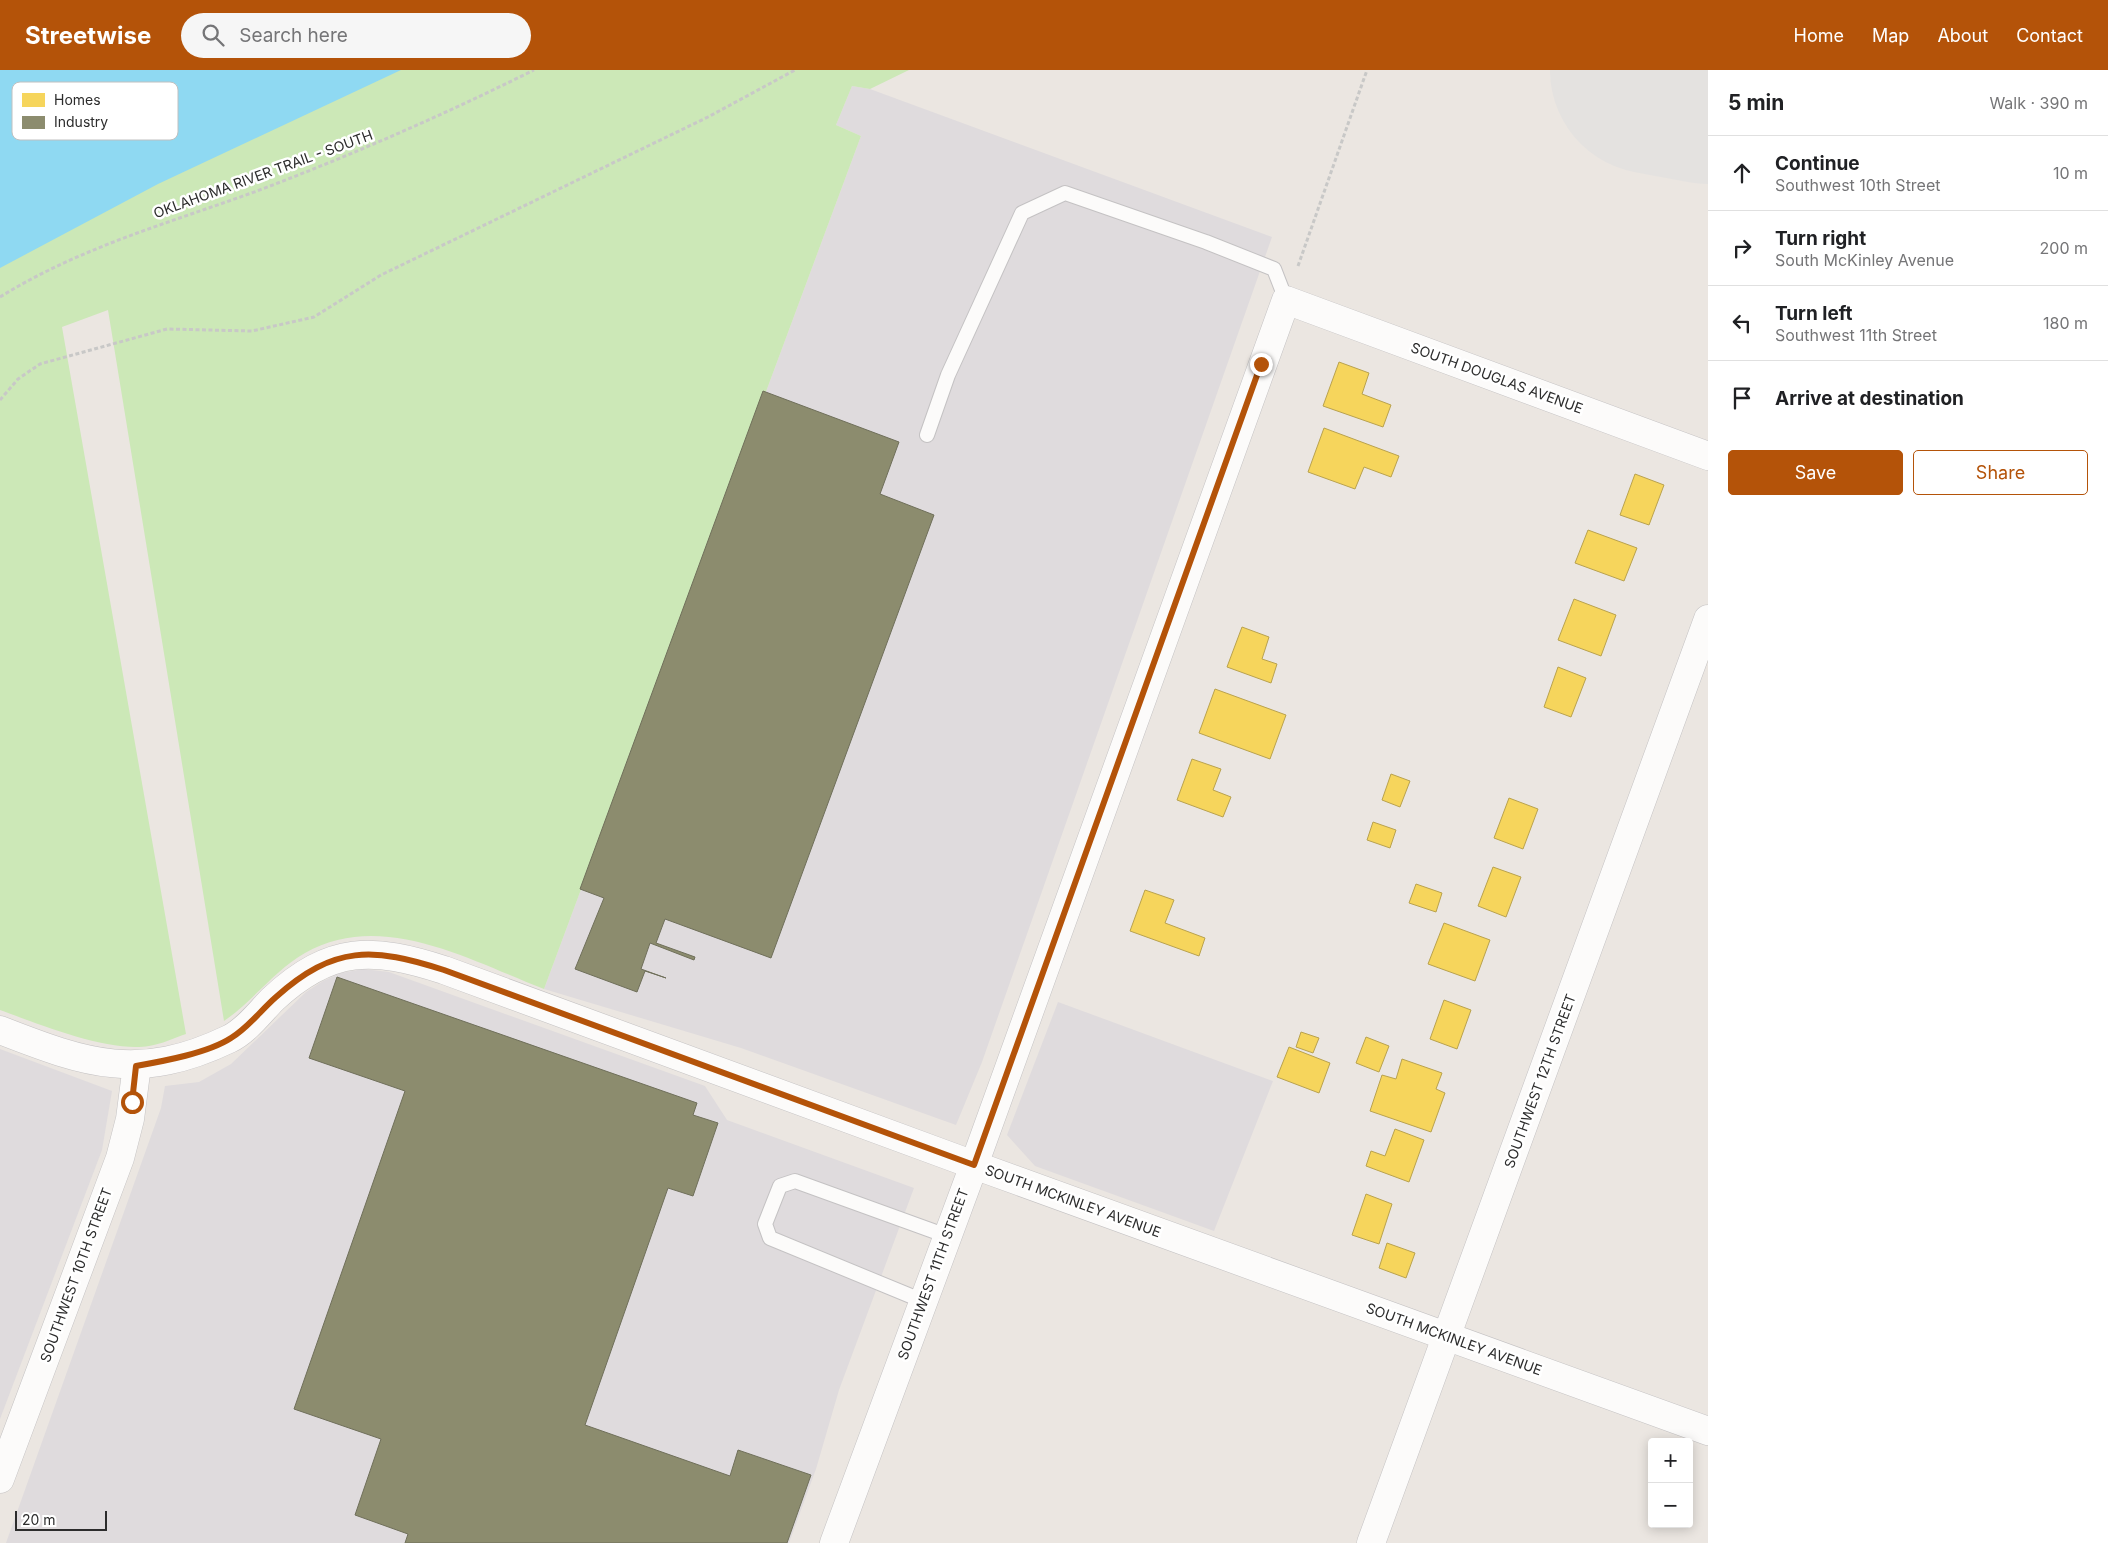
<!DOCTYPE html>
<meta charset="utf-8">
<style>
body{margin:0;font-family:Inter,sans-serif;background:#f6f6f6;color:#202124}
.controls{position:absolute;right:15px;bottom:15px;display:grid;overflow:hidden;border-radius:5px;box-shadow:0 2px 12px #0003}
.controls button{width:45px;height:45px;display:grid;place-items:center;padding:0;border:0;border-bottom:1px solid #e0e0e0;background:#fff;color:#202124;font:25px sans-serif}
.scale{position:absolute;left:15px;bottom:12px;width:92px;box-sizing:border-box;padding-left:5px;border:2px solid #2c2c2c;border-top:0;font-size:14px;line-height:18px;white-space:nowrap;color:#2c2c2c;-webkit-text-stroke:4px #fff;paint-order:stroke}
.stop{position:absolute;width:15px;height:15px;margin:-11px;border:4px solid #b45309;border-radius:50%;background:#fff}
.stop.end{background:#b45309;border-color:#fff;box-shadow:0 1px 5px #0008}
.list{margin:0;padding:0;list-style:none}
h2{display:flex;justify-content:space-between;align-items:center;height:65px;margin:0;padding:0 20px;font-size:21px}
h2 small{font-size:16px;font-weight:400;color:#757577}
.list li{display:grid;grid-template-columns:32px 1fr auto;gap:15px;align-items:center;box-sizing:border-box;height:75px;padding:0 20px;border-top:1px solid #e0e0e0}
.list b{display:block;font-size:19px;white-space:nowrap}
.list p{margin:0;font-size:16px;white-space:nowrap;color:#757577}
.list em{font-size:16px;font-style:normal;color:#757577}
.actions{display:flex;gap:10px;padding:15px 20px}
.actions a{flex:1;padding:11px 0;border:1px solid #b45309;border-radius:5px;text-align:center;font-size:18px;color:#b45309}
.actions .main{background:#b45309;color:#fff}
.icon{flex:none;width:28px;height:28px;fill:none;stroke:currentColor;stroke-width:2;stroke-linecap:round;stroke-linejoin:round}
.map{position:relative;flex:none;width:1708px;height:1473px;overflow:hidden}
header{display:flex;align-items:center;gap:30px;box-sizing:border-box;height:70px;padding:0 25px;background:#b45309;color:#fff}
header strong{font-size:24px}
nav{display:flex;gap:28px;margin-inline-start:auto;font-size:18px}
.search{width:350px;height:45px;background:#f6f6f6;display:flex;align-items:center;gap:12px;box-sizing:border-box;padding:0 18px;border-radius:28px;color:#757577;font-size:19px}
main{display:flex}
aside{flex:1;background:#fff}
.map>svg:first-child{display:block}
</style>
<header>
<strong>Streetwise</strong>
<div class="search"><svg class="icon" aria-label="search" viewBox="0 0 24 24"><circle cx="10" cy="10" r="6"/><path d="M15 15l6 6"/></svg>Search here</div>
<nav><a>Home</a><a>Map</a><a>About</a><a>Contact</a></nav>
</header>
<main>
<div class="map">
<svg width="1708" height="1473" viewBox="0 0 1708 1473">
<rect width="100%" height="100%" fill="#ebe6e1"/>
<!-- industrial -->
<g fill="#dfdbdd">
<path d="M 852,16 L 870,19 L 1272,167 L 982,992 L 956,1055 L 741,978 L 544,919 L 861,66 L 836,55 Z"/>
<path d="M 363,899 L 389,902 L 705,1016 L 727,1050 L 914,1118 L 839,1320 L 816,1399 L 789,1473 L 6,1473 L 161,1038 L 165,1016 L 199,1012 L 231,994 L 306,922 L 323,911 L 341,903 Z"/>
<path d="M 1058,932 L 1273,1011 L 1214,1161 L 1035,1096 L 1007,1065 Z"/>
<path d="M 0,979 L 112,1021 L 102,1080 L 0,1349 Z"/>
</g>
<!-- green -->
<path fill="#cce8b7" d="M 0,0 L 909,0 L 870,19 L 852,16 L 836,55 L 861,66 L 544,919 C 471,891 382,839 305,883 C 275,900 253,931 224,951 L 108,240 L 62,257 L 186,964 C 174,968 162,974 149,976 C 110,983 38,954 0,940 Z"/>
<!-- water -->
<path fill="#8fd9f2" d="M 0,0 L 401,0 L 158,114 L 0,198 Z"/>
<!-- homes -->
<g fill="#f6d55c" stroke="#b9a24e">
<path d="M 1339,292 L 1369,303 L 1362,324 L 1391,335 L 1383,357 L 1323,336 Z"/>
<path d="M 1324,358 L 1399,386 L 1391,407 L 1364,397 L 1355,419 L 1308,402 Z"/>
<path d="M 1635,404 L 1664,415 L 1649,455 L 1620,445 Z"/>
<path d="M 1588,460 L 1637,478 L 1624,511 L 1575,493 Z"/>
<path d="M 1574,529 L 1616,545 L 1601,586 L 1558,570 Z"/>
<path d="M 1242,557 L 1269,567 L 1262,589 L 1277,594 L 1271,613 L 1227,597 Z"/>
<path d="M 1558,597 L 1586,608 L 1571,647 L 1544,637 Z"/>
<path d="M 1215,619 L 1286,645 L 1270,689 L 1199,663 Z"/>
<path d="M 1192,689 L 1221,699 L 1213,720 L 1231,727 L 1223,747 L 1177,730 Z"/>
<path d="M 1391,704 L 1410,711 L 1400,737 L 1382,730 Z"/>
<path d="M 1509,728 L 1538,739 L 1523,779 L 1494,768 Z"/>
<path d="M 1373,752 L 1396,760 L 1390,778 L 1367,770 Z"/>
<path d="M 1493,797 L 1521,807 L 1506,847 L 1478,836 Z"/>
<path d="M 1416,814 L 1442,823 L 1436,842 L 1409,833 Z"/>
<path d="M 1145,820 L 1174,830 L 1165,853 L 1205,868 L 1199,886 L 1130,861 Z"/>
<path d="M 1444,853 L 1490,870 L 1475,911 L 1428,894 Z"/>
<path d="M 1444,930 L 1471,940 L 1457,979 L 1430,969 Z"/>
<path d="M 1301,962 L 1319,968 L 1313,983 L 1296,977 Z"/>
<path d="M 1366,967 L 1389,976 L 1379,1002 L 1356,993 Z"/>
<path d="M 1289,977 L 1330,993 L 1319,1023 L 1277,1007 Z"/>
<path d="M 1402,989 L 1442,1003 L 1436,1019 L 1445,1023 L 1431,1062 L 1370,1041 L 1382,1005 L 1396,1009 Z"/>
<path d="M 1395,1059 L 1424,1070 L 1409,1112 L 1366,1096 L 1371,1081 L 1385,1086 Z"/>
<path d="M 1366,1124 L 1392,1134 L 1379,1174 L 1352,1165 Z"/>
<path d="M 1387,1173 L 1415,1183 L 1406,1208 L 1379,1198 Z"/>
</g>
<!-- industry -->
<g fill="#8c8c6e" stroke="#6f6f5a">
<path d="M 763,321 L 899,372 L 880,424 L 934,445 L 771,888 L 665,849 L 656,873 L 695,887 L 694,890 L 650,873 L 641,899 L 666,908 L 645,901 L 637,922 L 575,899 L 604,828 L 580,819 Z"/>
<path d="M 337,907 L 697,1033 L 693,1045 L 718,1053 L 693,1126 L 668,1118 L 585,1355 L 730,1406 L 738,1380 L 811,1405 L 787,1473 L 405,1473 L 408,1464 L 355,1445 L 381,1369 L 294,1339 L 405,1021 L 309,988 Z"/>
</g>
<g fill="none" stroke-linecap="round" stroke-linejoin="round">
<!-- runway -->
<path stroke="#e4e2e0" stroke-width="208" d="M 1654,0 L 1708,10"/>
<!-- service casing -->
<g stroke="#c4c2c3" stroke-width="16">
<g id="service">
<path d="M 927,365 L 948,305 L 1022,143 L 1065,123 L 1206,172 L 1274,199 L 1286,230"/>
<path d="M 923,1231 L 770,1168 L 765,1154 L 780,1116 L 795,1111 L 947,1166"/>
</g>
</g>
<!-- minor casing -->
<g stroke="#c4c2c3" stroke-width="29">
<g id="minor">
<path d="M 0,960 C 87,994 139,1012 229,969 C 246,961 260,942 273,929 C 331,875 373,877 444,900 L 974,1095 L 1708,1361"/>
<path d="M 0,1409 L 120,1088 L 130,1049 L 137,995"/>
<path d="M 834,1473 L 974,1095 L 1286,230 L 1708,386"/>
<path d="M 1371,1473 L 1708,549"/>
</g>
</g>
<!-- path -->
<g stroke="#c8c8c7" stroke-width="3" stroke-dasharray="4 2.5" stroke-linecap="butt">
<path d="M 1298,196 L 1367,0"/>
<path d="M 0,227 C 81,177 169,153 257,121 C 352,85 443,45 534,0"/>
<path d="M 0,330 L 18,309 L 40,294 L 167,259 L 252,261 L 314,247 L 381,205 L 708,47 L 795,0"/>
</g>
<!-- service -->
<use href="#service" stroke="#fcfbfa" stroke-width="14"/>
<!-- minor -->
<use href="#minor" stroke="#fcfbfa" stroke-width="28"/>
</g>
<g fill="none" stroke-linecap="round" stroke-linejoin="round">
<!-- route -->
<path stroke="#b45309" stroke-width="6" d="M 132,1032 L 136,996 C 164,991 208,983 231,968 C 248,958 261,940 276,927 C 334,875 373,877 444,900 L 974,1095 L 1261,294"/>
</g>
<g text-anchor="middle" stroke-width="5" stroke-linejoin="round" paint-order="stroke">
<!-- street labels -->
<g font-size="14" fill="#2c2c2c" stroke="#fff">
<text transform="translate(263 104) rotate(-20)" y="5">OKLAHOMA RIVER TRAIL - SOUTH</text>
<text transform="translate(1497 308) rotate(20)" y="5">SOUTH DOUGLAS AVENUE</text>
<text transform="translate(1540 1011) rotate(-70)" y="5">SOUTHWEST 12TH STREET</text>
<text transform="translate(1073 1131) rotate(20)" y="5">SOUTH MCKINLEY AVENUE</text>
<text transform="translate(933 1204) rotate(-70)" y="5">SOUTHWEST 11TH STREET</text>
<text transform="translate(76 1205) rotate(-70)" y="5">SOUTHWEST 10TH STREET</text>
<text transform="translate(1454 1269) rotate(20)" y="5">SOUTH MCKINLEY AVENUE</text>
</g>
</g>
<!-- legend -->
<rect x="12" y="12" width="166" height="58" rx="8" fill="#fff" stroke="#c0c0c0" stroke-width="1"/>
<rect x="22" y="23" width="23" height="14" fill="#f6d55c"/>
<rect x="22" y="46" width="23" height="13" fill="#8c8c6e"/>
<g font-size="14" fill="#2c2c2c">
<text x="54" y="35">Homes</text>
<text x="54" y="57">Industry</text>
</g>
</svg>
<div class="controls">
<button>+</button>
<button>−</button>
</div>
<div class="scale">20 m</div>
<div class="stop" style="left:132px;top:1032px"></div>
<div class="stop end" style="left:1261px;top:294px"></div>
</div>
<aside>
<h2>5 min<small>Walk · 390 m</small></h2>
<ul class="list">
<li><svg class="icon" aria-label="ahead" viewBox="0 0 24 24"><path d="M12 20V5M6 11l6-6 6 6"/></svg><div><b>Continue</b><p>Southwest 10th Street</p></div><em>10 m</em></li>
<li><svg class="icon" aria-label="right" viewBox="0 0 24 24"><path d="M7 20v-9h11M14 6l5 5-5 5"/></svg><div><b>Turn right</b><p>South McKinley Avenue</p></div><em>200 m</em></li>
<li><svg class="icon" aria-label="left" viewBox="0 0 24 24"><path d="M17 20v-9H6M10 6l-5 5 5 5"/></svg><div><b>Turn left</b><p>Southwest 11th Street</p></div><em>180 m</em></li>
<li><svg class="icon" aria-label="arrive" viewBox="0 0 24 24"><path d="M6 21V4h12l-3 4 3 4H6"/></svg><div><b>Arrive at destination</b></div></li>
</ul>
<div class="actions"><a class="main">Save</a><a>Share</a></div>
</aside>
</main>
